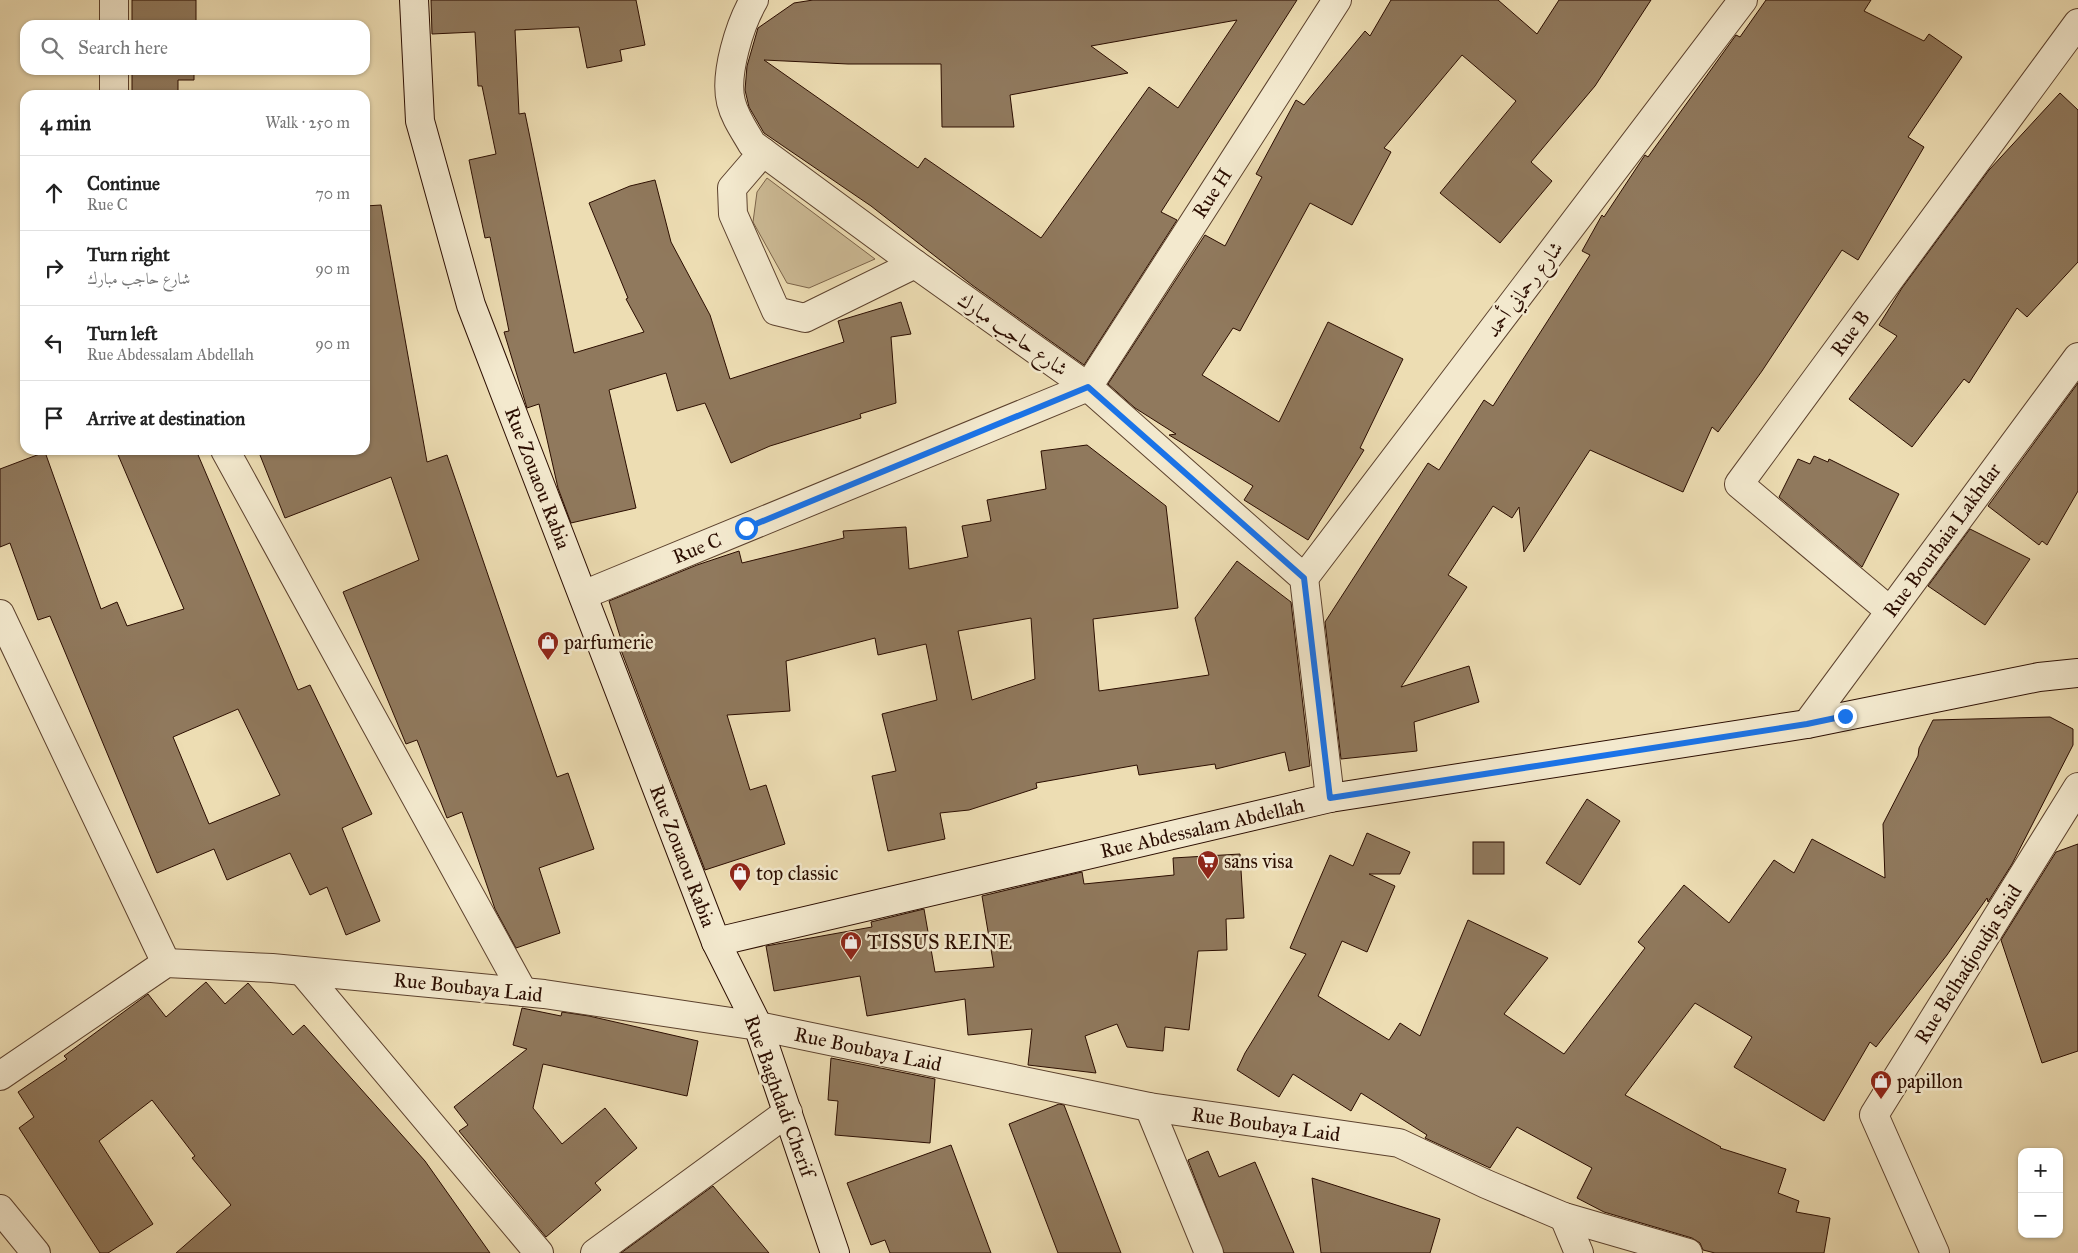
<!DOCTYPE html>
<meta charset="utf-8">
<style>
body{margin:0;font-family:"IM FELL Great Primer",Amiri,serif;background:#f2f2f2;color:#222}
.controls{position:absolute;right:15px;bottom:15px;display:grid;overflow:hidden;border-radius:10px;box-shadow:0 1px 4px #0004}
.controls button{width:45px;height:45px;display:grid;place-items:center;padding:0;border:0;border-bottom:1px solid #e0e0e0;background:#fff;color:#222;font:25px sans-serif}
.stop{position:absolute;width:15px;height:15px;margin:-11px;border:4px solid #1a73e8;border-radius:50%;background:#fff}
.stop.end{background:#1a73e8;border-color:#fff;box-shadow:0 1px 5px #0008}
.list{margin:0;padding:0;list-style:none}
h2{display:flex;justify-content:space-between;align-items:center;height:65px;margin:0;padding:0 20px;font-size:21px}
h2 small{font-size:16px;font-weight:400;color:#767676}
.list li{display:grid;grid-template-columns:32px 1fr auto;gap:15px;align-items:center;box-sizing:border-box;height:75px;padding:0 20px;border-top:1px solid #e0e0e0}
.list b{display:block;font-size:19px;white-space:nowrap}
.list p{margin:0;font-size:16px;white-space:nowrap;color:#767676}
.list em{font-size:16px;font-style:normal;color:#767676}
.icon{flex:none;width:28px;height:28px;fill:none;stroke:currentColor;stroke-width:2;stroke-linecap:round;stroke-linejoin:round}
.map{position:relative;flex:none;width:2078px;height:1253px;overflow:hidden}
.search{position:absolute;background:#fff;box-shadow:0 1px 4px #0004;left:20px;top:20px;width:350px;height:55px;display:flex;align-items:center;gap:12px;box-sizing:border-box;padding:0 18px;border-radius:15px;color:#767676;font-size:19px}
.panel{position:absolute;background:#fff;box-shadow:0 1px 4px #0004;left:20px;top:90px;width:350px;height:365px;border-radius:15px}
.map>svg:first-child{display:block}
</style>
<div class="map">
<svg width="2078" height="1253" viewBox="0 0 2078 1253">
<rect width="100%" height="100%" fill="#edddb3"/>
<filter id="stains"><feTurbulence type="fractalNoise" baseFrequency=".004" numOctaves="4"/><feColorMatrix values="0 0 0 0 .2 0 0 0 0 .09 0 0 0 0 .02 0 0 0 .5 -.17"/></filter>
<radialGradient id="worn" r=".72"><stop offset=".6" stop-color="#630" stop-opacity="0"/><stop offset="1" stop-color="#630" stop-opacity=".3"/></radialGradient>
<!-- green -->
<path fill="#ccba95" stroke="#7c644a" d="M 767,178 L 875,259 L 809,288 L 787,283 L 753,222 L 757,192 Z"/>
<!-- building -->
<g fill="#90795d" stroke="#2b0d00" fill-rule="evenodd">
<rect x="132" y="0" width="64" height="25"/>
<path d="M 431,0 L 636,0 L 645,45 L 620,50 L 622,61 L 587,68 L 579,27 L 515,30 L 519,114 L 525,113 L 574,353 L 644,332 L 626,299 L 628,298 L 589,203 L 630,186 L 655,180 L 671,242 L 710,315 L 730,379 L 844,342 L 838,321 L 901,302 L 911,334 L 891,337 L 896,403 L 860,414 L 861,418 L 770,446 L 731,463 L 705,403 L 677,411 L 666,373 L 609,390 L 636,508 L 571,523 L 558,488 L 539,404 L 527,408 L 504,332 L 509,331 L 490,237 L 485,238 L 469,160 L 496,154 L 482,86 L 478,86 L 475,32 L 432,34 Z"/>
<path d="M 813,0 L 1297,0 L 1161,212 L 1177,220 L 1084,365 L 972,285 L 871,206 L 764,133 L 749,107 L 745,90 L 747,66 L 758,28 L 794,3 ZM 1237,20 L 1178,108 L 1149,87 L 1041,238 L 925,158 L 918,168 L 764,60 L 848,64 L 941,64 L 942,127 L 1014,127 L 1010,95 L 1128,73 L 1091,46 Z"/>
<path d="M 1391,0 L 1498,0 L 1537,34 L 1559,0 L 1651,0 L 1595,86 L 1531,162 L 1552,181 L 1500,243 L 1440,193 L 1516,101 L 1462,55 L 1384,148 L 1391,152 L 1352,225 L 1310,203 L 1240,331 L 1233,328 L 1202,375 L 1279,422 L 1328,322 L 1403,359 L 1360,448 L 1364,450 L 1308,540 L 1244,500 L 1253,486 L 1169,435 L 1176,434 L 1135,408 L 1108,384 L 1205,235 L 1225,246 L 1262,177 L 1256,174 L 1296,100 L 1304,105 L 1365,31 L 1370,36 Z"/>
<path d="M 1766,0 L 1871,0 L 1864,11 L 1924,41 L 1929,34 L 1962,57 L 1908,137 L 1924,147 L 1858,260 L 1842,250 L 1762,371 L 1718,432 L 1712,427 L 1683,492 L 1590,450 L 1524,552 L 1519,507 L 1512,518 L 1493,506 L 1448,575 L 1467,587 L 1401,687 L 1469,666 L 1479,702 L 1414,722 L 1417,751 L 1341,759 L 1325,622 L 1428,463 L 1439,470 L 1484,400 L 1493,406 L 1590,255 L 1582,251 L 1602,215 L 1604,217 L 1645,155 L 1648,157 L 1736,35 L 1740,37 Z"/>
<path d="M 132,70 L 194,70 L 194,80 L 178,80 L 178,91 L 132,91 Z"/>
<path d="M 2060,93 L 2078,110 L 2078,262 L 2027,317 L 2017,308 L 1969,383 L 1964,379 L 1912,447 L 1849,399 L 1897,336 L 1879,325 L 1902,288 L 1989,170 Z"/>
<path d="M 381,205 L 427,462 L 447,455 L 557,777 L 568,773 L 594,849 L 539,868 L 560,933 L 516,948 L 495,909 L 462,812 L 447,818 L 417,740 L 406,744 L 343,592 L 419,560 L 391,477 L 285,518 L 258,450 L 365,450 L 365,206 Z"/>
<path d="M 2078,383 L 2078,491 L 2047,545 L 2042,541 L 2039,545 L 1988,506 Z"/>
<path d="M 1087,445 L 1166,506 L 1178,608 L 1093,619 L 1099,691 L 1209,675 L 1195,618 L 1237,561 L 1291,602 L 1310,766 L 1289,771 L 1285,752 L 1216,769 L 1215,764 L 1139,775 L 1137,765 L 1036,783 L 1037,788 L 969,810 L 940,813 L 945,839 L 888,851 L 872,776 L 896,771 L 882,714 L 937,700 L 926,644 L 878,655 L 875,638 L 786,661 L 790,711 L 727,715 L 750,790 L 766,785 L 785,844 L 705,870 L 621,650 L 624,649 L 609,601 L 697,565 L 739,551 L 742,563 L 844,538 L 843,531 L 906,527 L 909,569 L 968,557 L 962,526 L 991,521 L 987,500 L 1046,489 L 1041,451 ZM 1031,618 L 1035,679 L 972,700 L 958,631 Z"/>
<path d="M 116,450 L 196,450 L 298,690 L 310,685 L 372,814 L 342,828 L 380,921 L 346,935 L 327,887 L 310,895 L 290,853 L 227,880 L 214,849 L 157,873 L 50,616 L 38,620 L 10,543 L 0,547 L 0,469 L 45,452 L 101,609 L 117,602 L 127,626 L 184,609 ZM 238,709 L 280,795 L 209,824 L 173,737 Z"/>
<path d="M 1814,456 L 1828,462 L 1829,459 L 1899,494 L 1862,567 L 1779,497 L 1798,459 L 1810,464 Z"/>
<path d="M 1970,529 L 2030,559 L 1985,625 L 1928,586 Z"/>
<path d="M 2050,717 L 2073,729 L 2073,745 L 2012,864 L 1988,902 L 1987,898 L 1947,955 L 1876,1047 L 1870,1042 L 1824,1121 L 1734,1067 L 1752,1037 L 1695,1003 L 1625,1095 L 1721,1147 L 1720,1148 L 1786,1169 L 1778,1193 L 1799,1201 L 1796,1212 L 1830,1218 L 1824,1253 L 1715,1253 L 1703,1250 L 1700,1243 L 1692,1238 L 1604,1212 L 1577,1198 L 1592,1168 L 1517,1127 L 1490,1168 L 1425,1138 L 1427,1135 L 1361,1093 L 1351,1111 L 1293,1074 L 1279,1097 L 1237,1070 L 1245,1053 L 1306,954 L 1290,948 L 1330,855 L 1353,866 L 1367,833 L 1410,852 L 1400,874 L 1369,874 L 1395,886 L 1367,952 L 1342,941 L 1318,996 L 1389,1040 L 1400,1023 L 1420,1036 L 1468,920 L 1548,958 L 1504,1014 L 1564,1054 L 1645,948 L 1638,942 L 1684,885 L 1729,923 L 1774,860 L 1794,873 L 1812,839 L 1885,878 L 1883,824 L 1918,756 L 1919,748 L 1933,720 Z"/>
<path d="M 1587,799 L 1620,821 L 1580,885 L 1546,863 Z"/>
<rect x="1473" y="842" width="31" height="32"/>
<path d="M 2078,844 L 2078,1051 L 2042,1063 L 2001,940 L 2056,852 Z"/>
<path d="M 1240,854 L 1244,918 L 1226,919 L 1227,950 L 1198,951 L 1189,1030 L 1165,1027 L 1163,1051 L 1127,1047 L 1117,1024 L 1085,1036 L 1096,1073 L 1028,1065 L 1032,1029 L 968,1035 L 965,999 L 867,1016 L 860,976 L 774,991 L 766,946 L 872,927 L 871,922 L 924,909 L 935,972 L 994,967 L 982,896 L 1082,872 L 1084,884 L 1174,875 L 1173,858 Z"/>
<path d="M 206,982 L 225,1004 L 248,983 L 293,1035 L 304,1025 L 425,1161 L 490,1253 L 176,1253 L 231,1205 L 192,1158 L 195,1156 L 152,1100 L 99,1141 L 153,1224 L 108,1253 L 100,1253 L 19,1128 L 34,1117 L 18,1092 L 67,1059 L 64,1056 L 148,994 L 166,1017 Z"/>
<path d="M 522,1008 L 561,1016 L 562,1012 L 589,1016 L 698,1041 L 687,1096 L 543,1064 L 533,1108 L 562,1144 L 605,1108 L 637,1148 L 595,1183 L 601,1190 L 546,1237 L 459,1131 L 468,1125 L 454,1107 L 527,1049 L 513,1045 Z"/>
<path d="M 831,1058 L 935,1079 L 930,1143 L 835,1135 L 838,1101 L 828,1100 Z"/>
<path d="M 1059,1104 L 1064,1105 L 1121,1253 L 1058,1253 L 1009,1124 Z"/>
<path d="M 951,1145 L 991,1253 L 890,1253 L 885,1240 L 871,1245 L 847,1183 Z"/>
<path d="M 1208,1151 L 1219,1177 L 1255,1162 L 1294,1253 L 1224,1253 L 1188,1160 Z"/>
<path d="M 1312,1178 L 1440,1219 L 1430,1253 L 1321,1253 Z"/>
<path d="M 713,1186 L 769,1253 L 621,1253 Z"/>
</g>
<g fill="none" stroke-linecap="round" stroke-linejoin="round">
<!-- street casing -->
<g stroke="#5c412d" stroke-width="30">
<g id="street">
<path d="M 114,0 L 114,25"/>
<path d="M 754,0 C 740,24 724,74 731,102 C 735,118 744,130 752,144 L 915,264 L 1088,387 L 1304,578 L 1330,798"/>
<path d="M 114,70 L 114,95"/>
<path d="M 763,152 L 732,188 L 733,214 L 776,311 L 805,318 L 915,264"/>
<path d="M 225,450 L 523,992"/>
<path d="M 1304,578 L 1743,0"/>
<path d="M 583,595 L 1088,387 L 1337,0"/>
<path d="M 1890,611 L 1739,484 L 2078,23"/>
<path d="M 0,614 L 166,963"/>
<path d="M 1807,724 L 2078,357"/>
<path d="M 302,971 L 539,1253"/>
<path d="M 0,1076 L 166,963 L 272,968 L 544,994 L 758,1026 L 1149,1107 L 1399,1143 L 1486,1184 L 1564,1217 L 1688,1253"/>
<path d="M 1149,1107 L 1209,1253"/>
<path d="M 0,1209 L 36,1253"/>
<path d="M 1564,1217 L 1579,1253"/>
<path d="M 595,1253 L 788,1112"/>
<path d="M 1935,1253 L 1874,1115 L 2078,787"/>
</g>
</g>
<!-- secondary casing -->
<g stroke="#2b0d00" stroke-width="30">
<g id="secondary">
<path d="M 414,0 L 420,121 L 471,305 L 716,942 L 758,1026 L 835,1253"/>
<path d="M 716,942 L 1330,798 L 1807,724 L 2039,677 L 2078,673"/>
</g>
</g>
<!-- street -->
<use href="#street" stroke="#f3e9ce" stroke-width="28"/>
<!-- secondary -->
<use href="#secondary" stroke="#f3e9ce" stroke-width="28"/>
</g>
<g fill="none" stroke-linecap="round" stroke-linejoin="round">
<!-- route -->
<path stroke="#1a73e8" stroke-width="6" d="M 746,528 L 1088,387 L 1304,578 L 1330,798 L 1807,724 L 1845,716"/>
</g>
<!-- icons -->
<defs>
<g id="shop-pin" transform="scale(1.125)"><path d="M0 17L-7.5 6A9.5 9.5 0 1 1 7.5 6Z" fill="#8f2418" stroke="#f3e9ce"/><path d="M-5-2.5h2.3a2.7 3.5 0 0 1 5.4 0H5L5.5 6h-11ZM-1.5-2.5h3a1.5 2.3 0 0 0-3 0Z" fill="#fff"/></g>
<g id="supermarket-pin" transform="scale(1.125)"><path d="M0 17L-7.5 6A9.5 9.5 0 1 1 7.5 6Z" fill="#8f2418" stroke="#f3e9ce"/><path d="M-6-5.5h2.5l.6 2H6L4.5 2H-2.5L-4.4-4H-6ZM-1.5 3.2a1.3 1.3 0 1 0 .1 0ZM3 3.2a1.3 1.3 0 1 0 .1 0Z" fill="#fff"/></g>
</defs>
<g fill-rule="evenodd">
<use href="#shop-pin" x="548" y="642"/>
<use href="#supermarket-pin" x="1208" y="861"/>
<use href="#shop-pin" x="740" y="873"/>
<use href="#shop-pin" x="851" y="942"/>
<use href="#shop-pin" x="1881" y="1081"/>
</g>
<g text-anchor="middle" stroke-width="5" stroke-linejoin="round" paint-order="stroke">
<!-- street labels -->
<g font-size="20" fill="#2b0d00" stroke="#f3e9ce">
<text transform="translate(1212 193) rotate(-57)" y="7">Rue H</text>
<text transform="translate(1524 289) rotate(-53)" y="7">شارع رحماني أحمد</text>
<text transform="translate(1850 333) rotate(-54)" y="7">Rue B</text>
<text transform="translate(1013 334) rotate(35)" y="7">شارع حاجب مبارك</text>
<text transform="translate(538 478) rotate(69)" y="7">Rue Zouaou Rabia</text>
<text transform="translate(1942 540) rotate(-54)" y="7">Rue Bourbaia Lakhdar</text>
<text transform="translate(697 548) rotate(-22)" y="7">Rue C</text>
<text transform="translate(1202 828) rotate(-13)" y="7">Rue Abdessalam Abdellah</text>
<text transform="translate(683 856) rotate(69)" y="7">Rue Zouaou Rabia</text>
<text transform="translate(1968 964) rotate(-58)" y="7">Rue Belhadjoudja Said</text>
<text transform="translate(468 987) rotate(6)" y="7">Rue Boubaya Laid</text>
<text transform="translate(868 1049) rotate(12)" y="7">Rue Boubaya Laid</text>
<text transform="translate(780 1096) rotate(70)" y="7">Rue Baghdadi Cherif</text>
<text transform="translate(1266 1124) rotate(8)" y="7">Rue Boubaya Laid</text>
</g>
<!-- poi labels -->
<g font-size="20" fill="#2b0d00" stroke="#f3e9ce" text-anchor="start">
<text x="564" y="649">parfumerie</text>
<text x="1224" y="868">sans visa</text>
<text x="756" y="880">top classic</text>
<text x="867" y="949">TISSUS REINE</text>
<text x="1897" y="1088">papillon</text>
</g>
</g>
<rect width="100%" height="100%" filter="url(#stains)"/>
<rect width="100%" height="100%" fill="url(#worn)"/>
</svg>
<div class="controls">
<button>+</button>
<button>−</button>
</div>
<div class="stop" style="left:746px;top:528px"></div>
<div class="stop end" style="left:1845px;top:716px"></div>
<div class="search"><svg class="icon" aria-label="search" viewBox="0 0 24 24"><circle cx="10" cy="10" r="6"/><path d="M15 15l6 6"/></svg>Search here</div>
<section class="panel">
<h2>4 min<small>Walk · 250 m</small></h2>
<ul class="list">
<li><svg class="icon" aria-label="ahead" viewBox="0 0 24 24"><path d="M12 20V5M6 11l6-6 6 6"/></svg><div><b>Continue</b><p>Rue C</p></div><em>70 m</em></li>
<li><svg class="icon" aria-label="right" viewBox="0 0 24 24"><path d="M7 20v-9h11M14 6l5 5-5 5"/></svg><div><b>Turn right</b><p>شارع حاجب مبارك</p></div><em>90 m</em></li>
<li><svg class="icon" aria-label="left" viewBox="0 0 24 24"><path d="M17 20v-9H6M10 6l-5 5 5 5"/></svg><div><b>Turn left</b><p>Rue Abdessalam Abdellah</p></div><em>90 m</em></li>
<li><svg class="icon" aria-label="arrive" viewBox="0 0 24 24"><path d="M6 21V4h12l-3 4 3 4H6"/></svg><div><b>Arrive at destination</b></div></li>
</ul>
</section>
</div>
